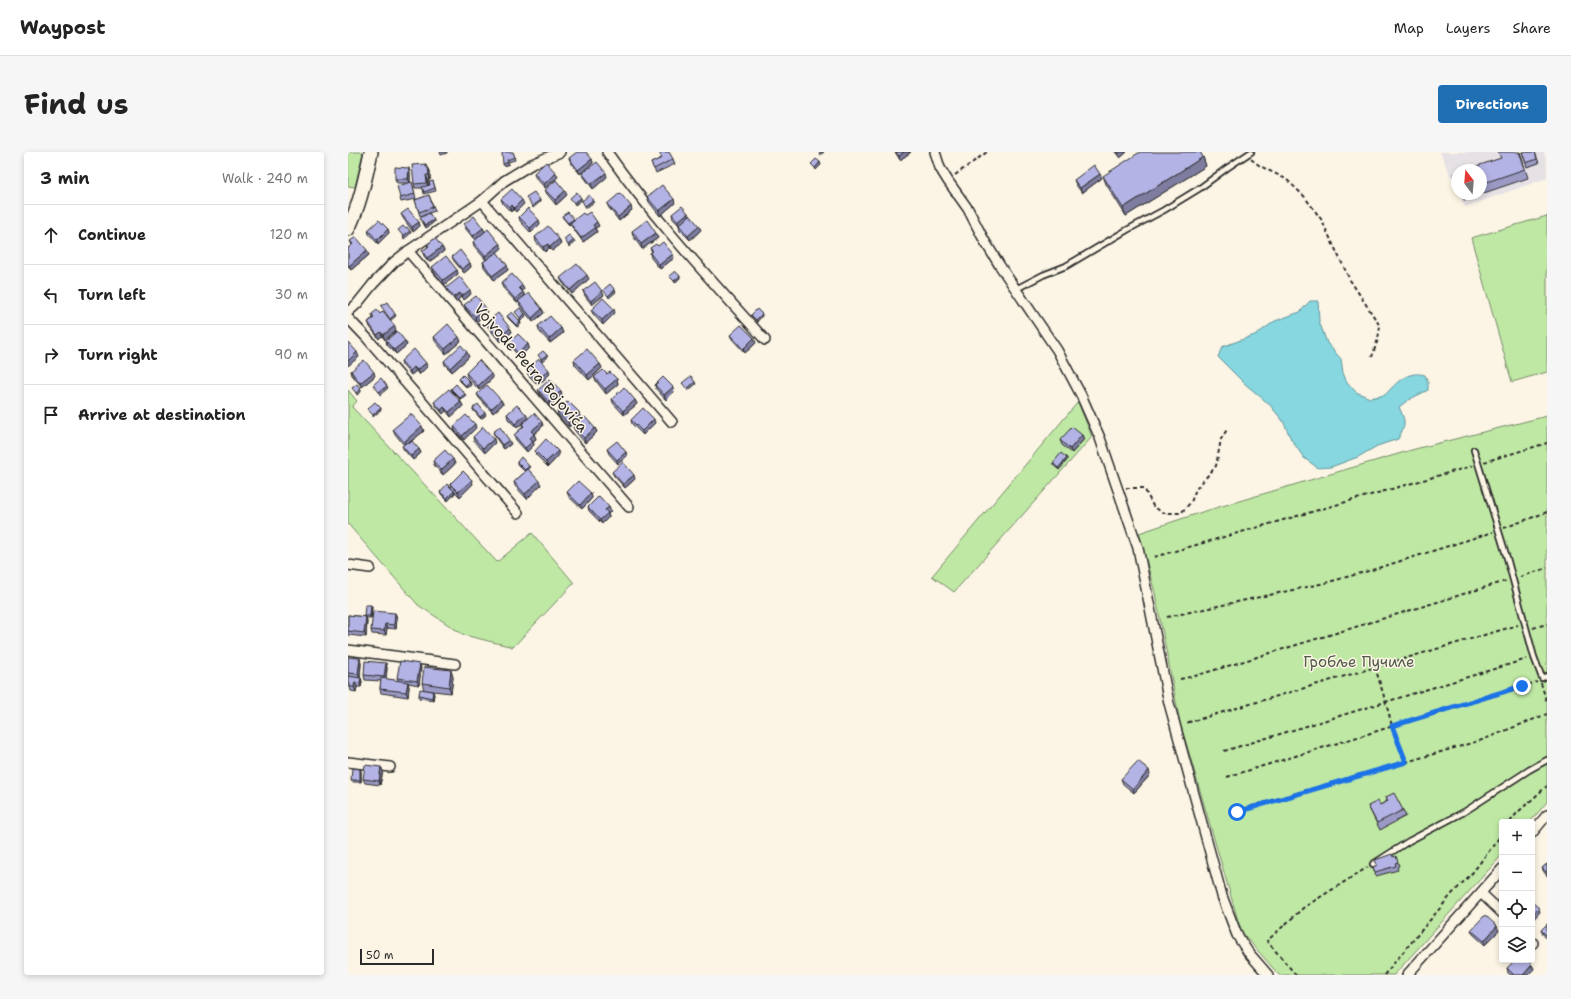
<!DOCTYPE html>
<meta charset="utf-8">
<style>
body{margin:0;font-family:"Shantell Sans",sans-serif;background:#f6f6f6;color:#222}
.controls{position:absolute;right:12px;bottom:12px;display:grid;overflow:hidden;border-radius:4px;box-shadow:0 2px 6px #0003}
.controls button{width:36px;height:36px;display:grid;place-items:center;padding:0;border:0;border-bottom:1px solid #e0e0e0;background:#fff;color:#222;font:20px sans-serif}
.compass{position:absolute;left:1103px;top:12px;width:36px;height:36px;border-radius:50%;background:#fff;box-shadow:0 2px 6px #0003;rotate:344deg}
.scale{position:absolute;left:12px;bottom:10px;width:74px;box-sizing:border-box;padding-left:4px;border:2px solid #2b2b2b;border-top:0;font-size:11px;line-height:14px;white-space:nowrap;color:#2b2b2b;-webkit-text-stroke:3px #fcf5e5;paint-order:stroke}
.stop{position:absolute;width:12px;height:12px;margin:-9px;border:3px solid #1a73e8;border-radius:50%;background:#fff}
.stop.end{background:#1a73e8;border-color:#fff;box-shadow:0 1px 4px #0008}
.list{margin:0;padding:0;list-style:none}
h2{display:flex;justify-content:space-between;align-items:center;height:52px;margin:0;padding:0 16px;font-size:17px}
h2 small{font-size:13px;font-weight:400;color:#767676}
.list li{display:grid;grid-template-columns:26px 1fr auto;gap:12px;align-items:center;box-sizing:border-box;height:60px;padding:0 16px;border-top:1px solid #e0e0e0}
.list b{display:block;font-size:15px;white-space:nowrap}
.list em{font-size:13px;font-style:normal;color:#767676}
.icon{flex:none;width:22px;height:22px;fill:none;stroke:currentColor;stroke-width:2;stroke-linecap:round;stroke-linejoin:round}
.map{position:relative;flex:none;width:1199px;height:823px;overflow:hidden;border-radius:4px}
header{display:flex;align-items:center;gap:24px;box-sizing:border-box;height:56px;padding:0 20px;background:#fff;border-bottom:1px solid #e0e0e0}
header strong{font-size:19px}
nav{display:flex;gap:22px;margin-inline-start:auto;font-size:14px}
.intro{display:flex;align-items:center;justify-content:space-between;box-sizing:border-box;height:96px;padding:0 24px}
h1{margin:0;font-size:28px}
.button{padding:10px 18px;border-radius:4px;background:#1f6fb2;color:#fff;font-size:14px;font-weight:700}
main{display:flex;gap:24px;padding:0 24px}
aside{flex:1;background:#fff;border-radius:4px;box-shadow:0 2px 6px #0003}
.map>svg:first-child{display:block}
</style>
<header>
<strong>Waypost</strong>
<nav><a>Map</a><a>Layers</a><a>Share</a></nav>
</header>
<div class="intro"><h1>Find us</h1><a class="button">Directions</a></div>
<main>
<aside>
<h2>3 min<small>Walk · 240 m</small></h2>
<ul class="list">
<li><svg class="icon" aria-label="ahead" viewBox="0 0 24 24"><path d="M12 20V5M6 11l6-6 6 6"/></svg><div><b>Continue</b></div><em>120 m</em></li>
<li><svg class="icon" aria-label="left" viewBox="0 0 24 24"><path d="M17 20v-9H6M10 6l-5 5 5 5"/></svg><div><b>Turn left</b></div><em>30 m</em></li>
<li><svg class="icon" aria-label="right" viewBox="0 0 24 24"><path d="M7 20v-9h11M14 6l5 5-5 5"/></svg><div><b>Turn right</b></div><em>90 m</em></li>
<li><svg class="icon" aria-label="arrive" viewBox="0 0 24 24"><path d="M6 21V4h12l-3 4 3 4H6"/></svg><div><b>Arrive at destination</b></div></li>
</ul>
</aside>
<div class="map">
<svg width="1199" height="823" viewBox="0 0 1199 823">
<rect width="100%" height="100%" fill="#fcf5e5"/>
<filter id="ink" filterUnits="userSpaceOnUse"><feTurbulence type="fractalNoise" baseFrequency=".025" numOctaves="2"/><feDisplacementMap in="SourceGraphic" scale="8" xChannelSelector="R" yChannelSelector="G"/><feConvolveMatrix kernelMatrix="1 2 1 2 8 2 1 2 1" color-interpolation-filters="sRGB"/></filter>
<g filter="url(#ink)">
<!-- built -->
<path fill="#e6e1e5" d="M 1092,0 L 1196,0 L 1199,11 L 1199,26 L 1117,55 L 1111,42 L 1133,42 L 1133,18 L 1109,18 L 1109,38 Z"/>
<!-- green -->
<g fill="#bfe8a4" stroke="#758a68">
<path d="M 0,0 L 15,0 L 7,35 L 0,34 Z"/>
<path d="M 1199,64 L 1199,220 L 1164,230 L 1123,86 Z"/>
<path d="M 0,238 L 9,249 L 4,255 L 149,410 L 184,381 L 226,431 L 165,495 L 116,483 L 70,453 L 0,372 Z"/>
<path d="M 730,250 L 744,285 L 606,440 L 584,424 Z"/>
<path d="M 1199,264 L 1199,650 L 1182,670 L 1154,670 L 1154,703 L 1046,823 L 931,823 L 897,784 L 891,772 L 832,570 L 807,441 L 791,381 L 854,360 L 1067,297 Z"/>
</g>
<!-- water -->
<path fill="#86d7e0" stroke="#629298" d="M 962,149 L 970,149 L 971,169 L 979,191 L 993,207 L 995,221 L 999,230 L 1008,240 L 1022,246 L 1037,243 C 1048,231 1059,218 1077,223 L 1080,230 L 1080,238 L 1060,248 L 1051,255 C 1058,270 1058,272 1050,287 L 1029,294 L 1010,305 L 983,315 L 970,316 L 956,306 L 943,287 L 935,269 L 921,252 L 896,231 L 870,205 L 874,195 L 909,182 L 927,169 L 952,160 Z"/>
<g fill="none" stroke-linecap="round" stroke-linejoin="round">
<!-- lane casing -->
<g stroke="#2b2b2b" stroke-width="8">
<g id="lane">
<path d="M 668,137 L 695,123 L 718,114 L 779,78 L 816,58 L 852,36 L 879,16 L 903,0"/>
<path d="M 1126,298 L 1159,406 L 1186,505 L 1194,526 L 1199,524"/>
<path d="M 1025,712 L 1061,689 L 1116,660 L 1181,618 L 1199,608"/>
</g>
</g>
<!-- street casing -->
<g stroke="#2b2b2b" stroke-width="12">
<g id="street">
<path d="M 259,0 C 306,67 362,127 417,188"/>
<path d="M 587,0 L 592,16 L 600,29 L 620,57 L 636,88 L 652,114 L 709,198 L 733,243 L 752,286 L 790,396 L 821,551 L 874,744 L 889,783 L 900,800 L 920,823"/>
<path d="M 134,49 L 324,270"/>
<path d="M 60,99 L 281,355"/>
<path d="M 0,160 L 9,152 L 25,132 L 46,110 L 60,99 L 134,49 L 156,29 L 184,12 L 212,0"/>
<path d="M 0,166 L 19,186 L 170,361"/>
<path d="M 0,413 L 22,416"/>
<path d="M 0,498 L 107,512"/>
<path d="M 0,610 L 42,615"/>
<path d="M 1184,681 L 1199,663"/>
<path d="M 1134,742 L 1154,761"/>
<path d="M 1184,790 L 1185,791"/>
<path d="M 1059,823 L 1154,717"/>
</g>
</g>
<!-- secondary casing -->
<g stroke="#2b2b2b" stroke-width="16">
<path id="secondary" d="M 0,77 C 12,53 17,27 23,0"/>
</g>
<!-- path -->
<g stroke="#2b2b2b" stroke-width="2" stroke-dasharray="4 3" stroke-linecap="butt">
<path d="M 903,7 L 912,14 L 938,27 L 956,44 L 973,67 L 1002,128 L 1032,174 L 1030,187 L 1024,205"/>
<path d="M 607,23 L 639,0"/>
<path d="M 1136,310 L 1199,291"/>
<path d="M 778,336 L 796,336 L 805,354 L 815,361 L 833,361 L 843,350 L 848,337 L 868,314 L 873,287 L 880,276"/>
<path d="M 1156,376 L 1199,360"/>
<path d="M 806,405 L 1124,314"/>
<path d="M 1172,425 L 1199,416"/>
<path d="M 819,465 L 977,431 L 1024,418 L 1145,380"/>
<path d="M 1185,476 L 1199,472"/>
<path d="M 1027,515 L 1038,551 L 1044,574 L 1058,610"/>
<path d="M 832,527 L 847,524 L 1158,429"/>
<path d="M 1193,531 L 1199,551"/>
<path d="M 857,566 L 838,571 L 1170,473"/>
<path d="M 876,599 L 1179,507"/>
<path d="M 879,625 L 1189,530"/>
<path d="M 889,659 L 1134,588 L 1199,562"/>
<path d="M 1162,670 L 1169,661 L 1199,634"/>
<path d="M 948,823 L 919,789 L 955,756 L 1020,715"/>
<path d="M 1036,823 L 1103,743 L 1125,720 L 1154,682"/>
</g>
<!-- lane -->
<use href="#lane" stroke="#fcf5e5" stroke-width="4.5"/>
<!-- street -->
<use href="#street" stroke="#fcf5e5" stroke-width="9"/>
<!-- secondary -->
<use href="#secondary" stroke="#fcf5e5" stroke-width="13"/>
</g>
<!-- wall -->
<g fill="#9b9ac5" stroke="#2b2b2b">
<path d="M 92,0 L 99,0 L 99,1 L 93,3 Z"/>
<path d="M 165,0 L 167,8 L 160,10 L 161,12 L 156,14 L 155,12 Z"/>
<path d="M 311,0 L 325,7 L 327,12 L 308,21 L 303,11 L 314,6 Z"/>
<path d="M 547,0 L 563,0 L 552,8 Z"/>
<path d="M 767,0 L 779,0 L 772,6 Z"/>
<path d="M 1172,0 L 1180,26 L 1133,42 L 1133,18 L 1153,6 Z"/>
<path d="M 1174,0 L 1187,0 L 1191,11 L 1179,15 Z"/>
<path d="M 852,1 L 855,5 L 858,14 L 778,64 L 758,32 L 755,24 Z"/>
<path d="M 221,6 L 244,7 L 245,11 L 232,22 L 223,11 Z"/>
<path d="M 78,12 L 79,15 L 82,19 L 82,28 L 80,28 L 80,33 L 82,33 L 85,29 L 88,39 L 76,42 L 75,36 L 67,36 L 66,32 Z"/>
<path d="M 62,20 L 62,31 L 65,34 L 68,47 L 53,50 L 52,46 L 59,31 L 49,31 L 47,27 Z"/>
<path d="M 186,21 L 210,25 L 197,36 L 187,25 Z"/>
<path d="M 234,21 L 259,25 L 245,37 L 236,25 Z"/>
<path d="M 754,26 L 734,41 L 728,33 L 726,28 Z"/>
<path d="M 197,38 L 219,43 L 208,53 L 199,42 Z"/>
<path d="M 1114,42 L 1133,42 L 1116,48 Z"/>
<path d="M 81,43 L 87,59 L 81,61 L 86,70 L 78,76 L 72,66 L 80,62 L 72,64 L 67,48 Z"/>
<path d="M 299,45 L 327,51 L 312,64 L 301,50 Z"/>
<path d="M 153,47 L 176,52 L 168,60 L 166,57 L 163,60 L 155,52 Z"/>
<path d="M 259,52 L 284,58 L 271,69 L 261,56 Z"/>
<path d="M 53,62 L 71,70 L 72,74 L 65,80 L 55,66 Z"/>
<path d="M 324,62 L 341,64 L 353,78 L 342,88 L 332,78 L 331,73 L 325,67 Z"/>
<path d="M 237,63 L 251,74 L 247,76 L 249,80 L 235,90 L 224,75 L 222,72 L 221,73 L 215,66 L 214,64 L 226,67 L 226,68 Z"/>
<path d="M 171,65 L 192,72 L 183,81 L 172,69 Z"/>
<path d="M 116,72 L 135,76 L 137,80 L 127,88 L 117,76 Z"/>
<path d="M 40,77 L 41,81 L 30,92 L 21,82 L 20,78 Z"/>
<path d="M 284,79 L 310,86 L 294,97 L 285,84 Z"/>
<path d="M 187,85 L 213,92 L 204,99 L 201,96 L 197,100 L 188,90 Z"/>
<path d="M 2,89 L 21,103 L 3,118 L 0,115 L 0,96 L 4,93 Z"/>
<path d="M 125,90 L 154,96 L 149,100 L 160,118 L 146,128 L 136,115 L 135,110 L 138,108 L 126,94 Z"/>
<path d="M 79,93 L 94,95 L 96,99 L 81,110 L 76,104 L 74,99 L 80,95 Z"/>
<path d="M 310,94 L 326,106 L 312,117 L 303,106 L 302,101 L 304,100 L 302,96 Z"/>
<path d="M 104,105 L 122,111 L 123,115 L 116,121 L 106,109 Z"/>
<path d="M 84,115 L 109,118 L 110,122 L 96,133 L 86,120 Z"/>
<path d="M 212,126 L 241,127 L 224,142 L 214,130 Z"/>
<path d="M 153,131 L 174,133 L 176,138 L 174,139 L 177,144 L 194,157 L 196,161 L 185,170 L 172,154 L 171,150 L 169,151 L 155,136 Z"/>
<path d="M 98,136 L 123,142 L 116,148 L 113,145 L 108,150 L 100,140 Z"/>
<path d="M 235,139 L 256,143 L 244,153 L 237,144 Z"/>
<path d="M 116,153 L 140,160 L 128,170 L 118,157 Z"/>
<path d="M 243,158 L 267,161 L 255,173 L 245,162 Z"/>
<path d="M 24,162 L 32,162 L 48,179 L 37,188 L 34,184 L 31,187 L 22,175 L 20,170 L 25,166 Z"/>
<path d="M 159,164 L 172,169 L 173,172 L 169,175 L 160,166 Z"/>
<path d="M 138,171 L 162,176 L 164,180 L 152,190 L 140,175 Z"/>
<path d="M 190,174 L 213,176 L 215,181 L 202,191 L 191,179 Z"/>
<path d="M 382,183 L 408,191 L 397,201 L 384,187 Z"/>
<path d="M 86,185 L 113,189 L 98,202 L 87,189 Z"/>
<path d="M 38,189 L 57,189 L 59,193 L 48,202 L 39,193 Z"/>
<path d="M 161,191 L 180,192 L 181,196 L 172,205 L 162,195 Z"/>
<path d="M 121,205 L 104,220 L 97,213 L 96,209 Z"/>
<path d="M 226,208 L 252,212 L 254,216 L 241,228 L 227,213 Z"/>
<path d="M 53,209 L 79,215 L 71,223 L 68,219 L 63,223 L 54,213 Z"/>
<path d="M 179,218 L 202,222 L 190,233 L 180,223 Z"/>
<path d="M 3,219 L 27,224 L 14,235 L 4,223 Z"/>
<path d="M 118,221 L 145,226 L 131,238 L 119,225 Z"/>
<path d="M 259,222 L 269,227 L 270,232 L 258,242 L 248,229 L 246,225 Z"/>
<path d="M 111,227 L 122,230 L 123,233 L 119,236 L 112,229 Z"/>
<path d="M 307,233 L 326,240 L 318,248 L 308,237 Z"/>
<path d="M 103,237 L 118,244 L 113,248 L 104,239 Z"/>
<path d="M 190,238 L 213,239 L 214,243 L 202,254 L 192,242 Z"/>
<path d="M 129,242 L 153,248 L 155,252 L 145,261 L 131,246 Z"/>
<path d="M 264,247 L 287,248 L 289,252 L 276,263 L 265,251 Z"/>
<path d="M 86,250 L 113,250 L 115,254 L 103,265 L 98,259 L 95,262 L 88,254 Z"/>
<path d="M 125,256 L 138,263 L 133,267 L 125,258 Z"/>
<path d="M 209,259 L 232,265 L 221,275 L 210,263 Z"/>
<path d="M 159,262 L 180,266 L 169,276 L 160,267 Z"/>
<path d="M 283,268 L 307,271 L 295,283 L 284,272 Z"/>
<path d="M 174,272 L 195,274 L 186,282 L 188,287 L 185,289 L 186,293 L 179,300 L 168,288 L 166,283 L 175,275 Z"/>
<path d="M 106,274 L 128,276 L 116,288 L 107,279 Z"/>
<path d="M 225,275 L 247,276 L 249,280 L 237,291 L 227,279 Z"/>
<path d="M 45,277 L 76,279 L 60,292 L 71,297 L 73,301 L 65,308 L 56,298 L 54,294 L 56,293 L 47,282 Z"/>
<path d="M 145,280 L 163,292 L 156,297 L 147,285 Z"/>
<path d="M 734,283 L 736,287 L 724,301 L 714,293 L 712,288 Z"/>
<path d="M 125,285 L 147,291 L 137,301 L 126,289 Z"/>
<path d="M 259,297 L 278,300 L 279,304 L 270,312 L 261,302 Z"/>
<path d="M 187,299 L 211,303 L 200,315 L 188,303 Z"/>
<path d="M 105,307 L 107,312 L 95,323 L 86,313 L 85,309 Z"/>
<path d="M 719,308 L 711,318 L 705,313 L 705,311 Z"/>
<path d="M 169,310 L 181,314 L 182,316 L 180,317 L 193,333 L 179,347 L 167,334 L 166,330 L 177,320 L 169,312 Z"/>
<path d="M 264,320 L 287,327 L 277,336 L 266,324 Z"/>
<path d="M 102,332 L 125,332 L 112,345 L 103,336 Z"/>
<path d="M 106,339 L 107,341 L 100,349 L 93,342 L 92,340 Z"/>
<path d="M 219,340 L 243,341 L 244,346 L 234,357 L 221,345 Z"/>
<path d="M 240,355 L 261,355 L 263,359 L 260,362 L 261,365 L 254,372 L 241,359 Z"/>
<path d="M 23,453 L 24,455 L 23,466 L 18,466 L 19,469 L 18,485 L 0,483 L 0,463 L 17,465 L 16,464 Z"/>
<path d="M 47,461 L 49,466 L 48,477 L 39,476 L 38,483 L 24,482 L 23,478 Z"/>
<path d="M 0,505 L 13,511 L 12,526 L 13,526 L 14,530 L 13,535 L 9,535 L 8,540 L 3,539 L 2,536 L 0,535 Z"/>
<path d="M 38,511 L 39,516 L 38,527 L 51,529 L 49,526 L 73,516 L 71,533 L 60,531 L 61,535 L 60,545 L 33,541 L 32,537 L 33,529 L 17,528 L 16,523 Z"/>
<path d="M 105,525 L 103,541 L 76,538 L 74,531 Z"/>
<path d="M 86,542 L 85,548 L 71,546 L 71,543 Z"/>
<path d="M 33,615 L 35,619 L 32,633 L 17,631 L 15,627 Z"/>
<path d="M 12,617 L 13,619 L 13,630 L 4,630 L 3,628 Z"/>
<path d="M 802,623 L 786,641 L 775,632 L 773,627 Z"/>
<path d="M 1038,645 L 1055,658 L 1058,664 L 1032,678 L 1020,654 L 1032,653 L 1039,649 Z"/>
<path d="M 1049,708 L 1051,714 L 1049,715 L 1050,718 L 1028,724 L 1025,715 Z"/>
<path d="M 1199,712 L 1199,724 L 1196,720 L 1194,716 Z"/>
<path d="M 1199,772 L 1199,787 L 1195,782 L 1193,778 Z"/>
<path d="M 1123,778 L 1151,779 L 1137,793 L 1125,782 Z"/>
<path d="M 1184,813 L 1186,817 L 1180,823 L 1163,823 L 1160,821 L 1159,816 Z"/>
</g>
<!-- shaded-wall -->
<g fill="#7e7da0" stroke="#2b2b2b">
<path d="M 472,0 L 476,0 L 472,3 L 471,1 Z"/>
<path d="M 556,0 L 563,0 L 552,8 L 551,4 Z"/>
<path d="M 770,0 L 779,0 L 772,6 Z"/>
<path d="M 855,5 L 858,14 L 778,64 L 775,56 Z"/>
<path d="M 244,7 L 245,11 L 232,22 L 230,18 Z"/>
<path d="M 472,10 L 473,13 L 468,18 L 467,16 Z"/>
<path d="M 80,15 L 82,19 L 82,28 L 81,23 Z"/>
<path d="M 61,16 L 62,20 L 62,31 L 60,27 Z"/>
<path d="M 208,21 L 210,25 L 197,36 L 196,32 Z"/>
<path d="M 258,21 L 259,25 L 245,37 L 243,32 Z"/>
<path d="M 752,22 L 754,26 L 734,41 L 732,36 Z"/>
<path d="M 78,23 L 80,28 L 80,35 L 79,31 Z"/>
<path d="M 217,39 L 219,43 L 208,53 L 207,48 Z"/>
<path d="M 233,46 L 234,48 L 227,53 L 226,51 Z"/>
<path d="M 326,47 L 327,51 L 312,64 L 311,59 Z"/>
<path d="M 174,48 L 176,52 L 168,60 L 166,56 Z"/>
<path d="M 192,48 L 192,50 L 185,56 L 184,54 Z"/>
<path d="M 245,48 L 246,50 L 238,56 L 237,54 Z"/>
<path d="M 164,53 L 166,57 L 163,60 L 162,56 Z"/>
<path d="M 283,54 L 284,58 L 271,69 L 270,65 Z"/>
<path d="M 340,61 L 342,65 L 331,74 L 330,69 Z"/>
<path d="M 226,67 L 226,69 L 221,73 L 220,71 Z"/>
<path d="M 86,68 L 86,70 L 78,76 L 77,73 Z"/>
<path d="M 191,68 L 192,72 L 183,81 L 182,76 Z"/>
<path d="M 71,70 L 72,74 L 65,80 L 64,75 Z"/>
<path d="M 249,70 L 251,74 L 247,76 L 249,80 L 235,90 L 233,86 L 245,73 Z"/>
<path d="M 351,74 L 353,78 L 342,88 L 340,84 Z"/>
<path d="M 135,76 L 137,80 L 127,88 L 125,84 Z"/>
<path d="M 40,77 L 41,81 L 30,92 L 29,88 Z"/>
<path d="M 62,79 L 63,81 L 56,87 L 55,84 Z"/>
<path d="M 308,81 L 310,86 L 294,97 L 293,92 Z"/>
<path d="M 211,87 L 213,92 L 204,99 L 202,95 Z"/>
<path d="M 226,88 L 227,90 L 221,95 L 220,93 Z"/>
<path d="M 152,92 L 154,96 L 138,109 L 137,104 Z"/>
<path d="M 200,92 L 201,96 L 197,100 L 195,95 Z"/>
<path d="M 94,95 L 96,99 L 81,110 L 79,106 Z"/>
<path d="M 19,98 L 21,103 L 3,118 L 1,114 Z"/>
<path d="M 325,102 L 326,106 L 312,117 L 311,113 Z"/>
<path d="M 122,111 L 123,115 L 116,121 L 114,117 Z"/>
<path d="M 159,113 L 160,118 L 146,128 L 144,124 Z"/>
<path d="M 109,118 L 110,122 L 96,133 L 95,128 Z"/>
<path d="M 239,123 L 241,127 L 224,142 L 222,138 Z"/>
<path d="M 332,124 L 332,126 L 327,131 L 326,129 Z"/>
<path d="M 174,133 L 176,138 L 173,140 L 171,136 Z"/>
<path d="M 122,138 L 123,142 L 116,148 L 114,144 Z"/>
<path d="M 267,138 L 268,140 L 261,146 L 260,144 Z"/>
<path d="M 254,139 L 256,143 L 244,153 L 243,149 Z"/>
<path d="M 175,140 L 177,144 L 169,151 L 167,147 Z"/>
<path d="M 112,141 L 113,145 L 108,150 L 106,145 Z"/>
<path d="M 138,156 L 140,160 L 128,170 L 127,165 Z"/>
<path d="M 194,157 L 196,161 L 185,170 L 184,166 Z"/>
<path d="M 266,157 L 267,161 L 255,173 L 254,168 Z"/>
<path d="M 47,162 L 48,164 L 42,169 L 42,167 Z"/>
<path d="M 177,162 L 178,164 L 173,169 L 172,166 Z"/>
<path d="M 414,162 L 414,164 L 409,170 L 408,168 Z"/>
<path d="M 172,169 L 173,172 L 169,175 L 168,173 Z"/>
<path d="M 47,174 L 48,179 L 37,188 L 35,183 Z"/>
<path d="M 162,176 L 164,180 L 152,190 L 151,186 Z"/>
<path d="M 213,176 L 215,181 L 202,191 L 201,187 Z"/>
<path d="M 33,180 L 34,184 L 31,187 L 29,183 Z"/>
<path d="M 111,185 L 113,189 L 98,202 L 97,197 Z"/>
<path d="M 406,186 L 408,191 L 397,201 L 395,197 Z"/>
<path d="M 57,189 L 59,193 L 48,202 L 46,198 Z"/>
<path d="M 180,192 L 181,196 L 172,205 L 170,201 Z"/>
<path d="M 9,200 L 11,205 L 0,214 L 0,209 Z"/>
<path d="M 119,200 L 121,205 L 104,220 L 102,216 Z"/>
<path d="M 199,203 L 200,205 L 194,210 L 193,207 Z"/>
<path d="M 78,211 L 79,215 L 71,223 L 69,218 Z"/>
<path d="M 252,212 L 254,216 L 241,228 L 239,223 Z"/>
<path d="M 66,215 L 68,219 L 63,223 L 62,219 Z"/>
<path d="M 201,218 L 202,222 L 190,233 L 188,229 Z"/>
<path d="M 26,220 L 27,224 L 14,235 L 12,231 Z"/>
<path d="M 143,222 L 145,226 L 131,238 L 130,234 Z"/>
<path d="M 269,227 L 270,232 L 258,242 L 257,237 Z"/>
<path d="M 122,230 L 123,233 L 119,236 L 118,234 Z"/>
<path d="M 347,230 L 348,232 L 340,239 L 339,237 Z"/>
<path d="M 39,234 L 40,236 L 32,243 L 31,240 Z"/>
<path d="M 325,235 L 326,240 L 318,248 L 316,243 Z"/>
<path d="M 13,237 L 13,240 L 9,243 L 8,241 Z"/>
<path d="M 213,239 L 214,243 L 202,254 L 201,250 Z"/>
<path d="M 117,242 L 118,244 L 113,248 L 112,246 Z"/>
<path d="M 153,248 L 155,252 L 145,261 L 143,257 Z"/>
<path d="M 287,248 L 289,252 L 276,263 L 275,259 Z"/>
<path d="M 113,250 L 115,254 L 103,265 L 101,260 Z"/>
<path d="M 96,255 L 98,259 L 95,262 L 93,258 Z"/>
<path d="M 33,256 L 33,258 L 25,265 L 25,263 Z"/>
<path d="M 231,260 L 232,265 L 221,275 L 220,271 Z"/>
<path d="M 137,261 L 138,263 L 133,267 L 132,265 Z"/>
<path d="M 178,262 L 180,266 L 169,276 L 167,272 Z"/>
<path d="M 306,267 L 307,271 L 295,283 L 294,279 Z"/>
<path d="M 194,270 L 195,274 L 186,282 L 188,287 L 185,289 L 186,293 L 179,300 L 177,296 L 182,286 L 183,279 Z"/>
<path d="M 127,272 L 128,276 L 116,288 L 114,284 Z"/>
<path d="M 74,274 L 76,279 L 57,294 L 56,290 Z"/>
<path d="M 247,276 L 249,280 L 237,291 L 236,286 Z"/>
<path d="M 734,283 L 736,287 L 724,301 L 722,297 Z"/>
<path d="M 146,287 L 147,291 L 137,301 L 135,296 Z"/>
<path d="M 161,288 L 163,292 L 156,297 L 154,293 Z"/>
<path d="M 71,297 L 73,301 L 65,308 L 63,304 Z"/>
<path d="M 210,299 L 211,303 L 200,315 L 198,310 Z"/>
<path d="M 278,300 L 279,304 L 270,312 L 269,308 Z"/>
<path d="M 719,306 L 719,308 L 711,318 L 710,316 Z"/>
<path d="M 105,307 L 107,312 L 95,323 L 93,318 Z"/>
<path d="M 181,314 L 182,316 L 177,320 L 177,318 Z"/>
<path d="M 286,323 L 287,327 L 277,336 L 275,332 Z"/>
<path d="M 124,328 L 125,332 L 112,345 L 110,340 Z"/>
<path d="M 191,329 L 193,333 L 179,347 L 177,342 Z"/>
<path d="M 106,339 L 107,341 L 100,349 L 99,346 Z"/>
<path d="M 243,341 L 244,346 L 234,357 L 232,353 Z"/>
<path d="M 261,355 L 263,359 L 260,362 L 261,365 L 254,372 L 252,368 L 257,358 Z"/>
<path d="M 23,453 L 24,455 L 23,466 L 22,464 Z"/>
<path d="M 47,461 L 49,466 L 48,477 L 46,473 Z"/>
<path d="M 18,465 L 19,469 L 18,485 L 16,481 Z"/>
<path d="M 37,472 L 39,476 L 38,483 L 36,479 Z"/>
<path d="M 12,506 L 13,511 L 12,527 L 10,522 Z"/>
<path d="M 38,511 L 39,516 L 38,530 L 36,525 Z"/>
<path d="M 72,512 L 73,516 L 71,533 L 69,529 Z"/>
<path d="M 103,518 L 105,525 L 103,541 L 101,535 Z"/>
<path d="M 13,526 L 14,530 L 13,535 L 12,531 Z"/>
<path d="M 7,530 L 9,535 L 8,540 L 6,535 Z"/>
<path d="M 60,530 L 61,535 L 60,545 L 58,540 Z"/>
<path d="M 85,539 L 86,542 L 85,548 L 84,546 Z"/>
<path d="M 33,615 L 35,619 L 32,633 L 31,629 Z"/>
<path d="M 12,617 L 13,619 L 13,630 L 12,628 Z"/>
<path d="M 801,618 L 802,623 L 786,641 L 785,637 Z"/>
<path d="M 1191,756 L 1192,760 L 1184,769 L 1184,763 Z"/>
<path d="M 1149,774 L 1151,779 L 1137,793 L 1136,789 Z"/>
<path d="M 1184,813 L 1186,817 L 1180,823 L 1175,823 Z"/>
</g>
<!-- building -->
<g fill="#b4b3e5" stroke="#2b2b2b">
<path d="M 156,0 L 165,0 L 167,5 L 159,8 L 160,10 L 155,12 L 154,1 Z"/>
<path d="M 229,0 L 238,0 L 244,7 L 230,18 L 221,6 Z"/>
<path d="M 311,0 L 321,0 L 325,7 L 306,17 L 303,11 L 314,6 Z"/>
<path d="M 548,0 L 556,0 L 551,4 Z"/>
<path d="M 792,0 L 852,0 L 855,5 L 775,56 L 755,24 Z"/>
<path d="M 1150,0 L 1171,0 L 1177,17 L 1133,32 L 1133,18 L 1117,18 L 1153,6 Z"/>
<path d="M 1174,0 L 1187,0 L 1189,7 L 1178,11 Z"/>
<path d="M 468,7 L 472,10 L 467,16 L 463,12 Z"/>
<path d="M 198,10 L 208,21 L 196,32 L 186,21 Z"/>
<path d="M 249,10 L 258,21 L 243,32 L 234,21 Z"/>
<path d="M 78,12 L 78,15 L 80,15 L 81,23 L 78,23 L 79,31 L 66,32 L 64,13 Z"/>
<path d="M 746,13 L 752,22 L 732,36 L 726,28 Z"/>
<path d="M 47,15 L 61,16 L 60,27 L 47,27 Z"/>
<path d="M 1109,21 L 1109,29 L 1106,22 Z"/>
<path d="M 208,28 L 217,39 L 207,48 L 197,38 Z"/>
<path d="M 85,29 L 87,36 L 76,40 L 74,35 L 82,33 L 81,30 Z"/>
<path d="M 64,30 L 67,42 L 52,46 L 49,34 Z"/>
<path d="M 314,33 L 326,47 L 311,59 L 299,45 Z"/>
<path d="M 164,37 L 174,48 L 166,56 L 164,53 L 162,56 L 153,47 Z"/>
<path d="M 186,40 L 192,48 L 184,54 L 178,45 Z"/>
<path d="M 229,40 L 233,46 L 226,51 L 222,46 Z"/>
<path d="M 272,41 L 283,54 L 270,65 L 259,52 Z"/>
<path d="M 81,43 L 85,55 L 71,60 L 67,48 Z"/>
<path d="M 241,43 L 245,48 L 237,54 L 234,49 Z"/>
<path d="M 334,54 L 340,61 L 330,69 L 324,62 Z"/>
<path d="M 180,56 L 191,68 L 182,76 L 171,65 Z"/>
<path d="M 60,57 L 71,70 L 64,75 L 53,62 Z"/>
<path d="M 220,60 L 226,67 L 220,71 L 214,64 Z"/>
<path d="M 242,60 L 249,70 L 245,73 L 247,76 L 233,86 L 222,71 L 235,61 L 237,63 Z"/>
<path d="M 81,61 L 86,68 L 77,73 L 72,66 Z"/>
<path d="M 342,63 L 351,74 L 340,84 L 331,73 Z"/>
<path d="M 126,64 L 135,76 L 125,84 L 116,72 Z"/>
<path d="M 31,68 L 40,77 L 29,88 L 20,78 Z"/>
<path d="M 299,68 L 308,81 L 293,92 L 284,79 Z"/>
<path d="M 55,74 L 57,76 L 59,75 L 62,79 L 55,84 L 50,78 Z"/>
<path d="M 200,74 L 211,87 L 202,95 L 200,92 L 195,95 L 187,85 Z"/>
<path d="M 140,77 L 152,92 L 137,104 L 125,90 Z"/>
<path d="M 221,83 L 226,88 L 220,93 L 216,87 Z"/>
<path d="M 8,85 L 19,98 L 1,114 L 0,113 L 0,96 L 5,92 L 2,89 Z"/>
<path d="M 87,86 L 94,95 L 79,106 L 74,99 L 81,94 L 79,93 Z"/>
<path d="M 315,90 L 325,102 L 311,113 L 302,101 L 305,99 L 302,96 L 308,92 L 310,94 Z"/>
<path d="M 112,98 L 122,111 L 114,117 L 104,105 Z"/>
<path d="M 149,100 L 159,113 L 144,124 L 135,110 Z"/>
<path d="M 98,104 L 109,118 L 95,128 L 84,115 Z"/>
<path d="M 229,112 L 239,123 L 222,138 L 212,126 Z"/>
<path d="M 327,119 L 332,124 L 326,129 L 321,124 Z"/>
<path d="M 164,122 L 174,133 L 171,136 L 175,140 L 167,147 L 153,131 Z"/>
<path d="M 112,125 L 122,138 L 114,144 L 112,141 L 106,145 L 98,136 Z"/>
<path d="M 247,130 L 254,139 L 243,149 L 235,139 Z"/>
<path d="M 262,132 L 267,138 L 260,144 L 255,138 Z"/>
<path d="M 181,141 L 194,157 L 184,166 L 170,149 Z"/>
<path d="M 128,144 L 138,156 L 127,165 L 116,153 Z"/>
<path d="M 255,146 L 266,157 L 254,168 L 243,158 Z"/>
<path d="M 39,150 L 47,162 L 42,167 L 33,154 Z"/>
<path d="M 172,156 L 177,162 L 172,166 L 167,160 Z"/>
<path d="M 409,157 L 414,162 L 408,168 L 403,163 Z"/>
<path d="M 29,158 L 32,162 L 35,159 L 47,174 L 35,183 L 33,180 L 29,183 L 20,170 L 26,166 L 24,162 Z"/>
<path d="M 164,160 L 172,169 L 168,173 L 159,164 Z"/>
<path d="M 150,161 L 162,176 L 151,186 L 138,171 Z"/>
<path d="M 202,164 L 213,176 L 201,187 L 190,174 Z"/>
<path d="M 100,172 L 111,185 L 97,197 L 86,185 Z"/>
<path d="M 393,173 L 406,186 L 395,197 L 382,183 Z"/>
<path d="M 49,179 L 57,189 L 46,198 L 38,189 Z"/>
<path d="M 170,182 L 180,192 L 170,201 L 161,191 Z"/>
<path d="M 0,190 L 9,200 L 0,209 Z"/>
<path d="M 113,193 L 119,200 L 102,216 L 96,209 Z"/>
<path d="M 66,197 L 78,211 L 69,218 L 66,215 L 62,219 L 53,209 Z"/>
<path d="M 239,197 L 252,212 L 239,223 L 226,208 Z"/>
<path d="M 195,199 L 199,203 L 193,207 L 190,203 Z"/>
<path d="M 191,207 L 201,218 L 188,229 L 179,218 Z"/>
<path d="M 16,208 L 26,220 L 12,231 L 3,219 Z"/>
<path d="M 131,208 L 143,222 L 130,234 L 118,221 Z"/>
<path d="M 255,218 L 259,222 L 262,220 L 269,227 L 257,237 L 246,225 Z"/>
<path d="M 115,223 L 122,230 L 118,234 L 111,227 Z"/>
<path d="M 343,224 L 347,230 L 339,237 L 334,231 Z"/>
<path d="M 315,225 L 325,235 L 316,243 L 307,233 Z"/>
<path d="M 33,226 L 39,234 L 31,240 L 25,233 Z"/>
<path d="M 202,227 L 213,239 L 201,250 L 190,238 Z"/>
<path d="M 9,232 L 13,237 L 8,241 L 4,236 Z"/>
<path d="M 108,232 L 117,242 L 112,246 L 103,237 Z"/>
<path d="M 139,233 L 153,248 L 143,257 L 129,242 Z"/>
<path d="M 276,235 L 287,248 L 275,259 L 264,247 Z"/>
<path d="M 101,237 L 113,250 L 101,260 L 96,255 L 93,258 L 86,250 Z"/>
<path d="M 220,249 L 231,260 L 220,271 L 209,259 Z"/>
<path d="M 27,250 L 33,256 L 25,263 L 19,257 Z"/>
<path d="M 130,252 L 137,261 L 132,265 L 125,256 Z"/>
<path d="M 169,253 L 178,262 L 167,272 L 159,262 Z"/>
<path d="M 295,256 L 306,267 L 294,279 L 283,268 Z"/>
<path d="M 186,261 L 194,270 L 183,279 L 186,282 L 182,286 L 185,289 L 177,296 L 166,283 L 176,274 L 174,272 Z"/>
<path d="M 63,262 L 74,274 L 56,290 L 45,277 Z"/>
<path d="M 118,263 L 127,272 L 114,284 L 106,274 Z"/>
<path d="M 237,265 L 247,276 L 236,286 L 225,275 Z"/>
<path d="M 135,275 L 146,287 L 135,296 L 125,285 Z"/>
<path d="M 152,275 L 161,288 L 154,293 L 145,280 Z"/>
<path d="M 724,275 L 734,283 L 722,297 L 712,288 Z"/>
<path d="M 198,287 L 210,299 L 198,310 L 187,299 Z"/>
<path d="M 64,289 L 71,297 L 63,304 L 54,294 L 59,290 L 61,292 Z"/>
<path d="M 269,289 L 278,300 L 269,308 L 259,297 Z"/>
<path d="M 97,298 L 105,307 L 93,318 L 85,309 Z"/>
<path d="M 713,301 L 719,306 L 710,316 L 705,311 Z"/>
<path d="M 173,305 L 181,314 L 177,318 L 169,310 Z"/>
<path d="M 275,310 L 286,323 L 275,332 L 264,320 Z"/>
<path d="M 180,317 L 191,329 L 177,342 L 166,330 Z"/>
<path d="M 115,319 L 124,328 L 110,340 L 102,332 Z"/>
<path d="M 230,329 L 243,341 L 232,353 L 219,340 Z"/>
<path d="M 99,332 L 106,339 L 99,346 L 92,340 Z"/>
<path d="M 251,344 L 261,355 L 257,358 L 260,361 L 252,368 L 240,355 Z"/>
<path d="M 17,453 L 23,453 L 22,464 L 16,464 Z"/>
<path d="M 25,459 L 47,461 L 46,473 L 37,472 L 36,479 L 23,478 Z"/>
<path d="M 0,463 L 18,465 L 16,481 L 0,479 Z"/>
<path d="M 0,505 L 12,506 L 10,522 L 0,521 Z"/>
<path d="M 17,509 L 38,511 L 36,525 L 16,523 Z"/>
<path d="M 52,509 L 72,512 L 69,529 L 49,526 Z"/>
<path d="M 76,515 L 103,518 L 101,535 L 74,531 Z"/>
<path d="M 0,524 L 13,526 L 12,531 L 7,530 L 6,535 L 2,535 L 2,532 L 0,531 Z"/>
<path d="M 33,526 L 60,530 L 58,540 L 32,537 Z"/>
<path d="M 72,537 L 85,539 L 84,546 L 71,543 Z"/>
<path d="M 790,609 L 801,618 L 785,637 L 773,627 Z"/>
<path d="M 17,613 L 33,615 L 31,629 L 15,627 Z"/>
<path d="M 4,616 L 12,617 L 12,628 L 3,628 Z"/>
<path d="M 1046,641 L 1055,658 L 1029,671 L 1020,654 L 1030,649 L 1032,653 L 1040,649 L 1038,645 Z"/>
<path d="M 1044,702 L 1045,705 L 1048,704 L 1050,710 L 1047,711 L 1048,714 L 1027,720 L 1025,715 L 1029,713 L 1027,708 Z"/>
<path d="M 1199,712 L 1199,721 L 1194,716 Z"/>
<path d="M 1184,750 L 1191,756 L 1184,763 Z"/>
<path d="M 1137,763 L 1149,774 L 1136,789 L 1123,778 Z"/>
<path d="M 1199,772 L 1199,784 L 1193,778 Z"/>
<path d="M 1167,808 L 1179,808 L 1184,813 L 1175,823 L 1166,823 L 1159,816 Z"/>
</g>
</g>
<g fill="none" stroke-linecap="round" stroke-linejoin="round" filter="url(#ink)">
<!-- route -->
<path stroke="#1a73e8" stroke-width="5" d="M 889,660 L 1058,610 L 1044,574 L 1174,534"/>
</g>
<g text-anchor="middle" stroke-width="3" stroke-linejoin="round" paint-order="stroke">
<!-- street labels -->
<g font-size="15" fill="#2b2b2b" stroke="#fcf5e5">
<text transform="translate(183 216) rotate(49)" y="5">Vojvode Petra Bojovića</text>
</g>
<!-- park labels -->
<g font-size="15" fill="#505a49" stroke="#fcf5e5">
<text x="1011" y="515">Гробље Пучиле</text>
</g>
</g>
</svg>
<div class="controls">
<button>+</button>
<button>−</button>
<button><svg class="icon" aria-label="locate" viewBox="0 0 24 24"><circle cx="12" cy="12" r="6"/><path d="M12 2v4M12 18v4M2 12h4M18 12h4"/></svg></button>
<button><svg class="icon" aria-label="layers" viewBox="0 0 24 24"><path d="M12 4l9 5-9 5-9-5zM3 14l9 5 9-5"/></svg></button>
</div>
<svg class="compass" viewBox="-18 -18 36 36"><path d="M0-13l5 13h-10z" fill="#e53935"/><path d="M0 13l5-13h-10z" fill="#767676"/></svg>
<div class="scale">50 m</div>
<div class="stop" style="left:889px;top:660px"></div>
<div class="stop end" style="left:1174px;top:534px"></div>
</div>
</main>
